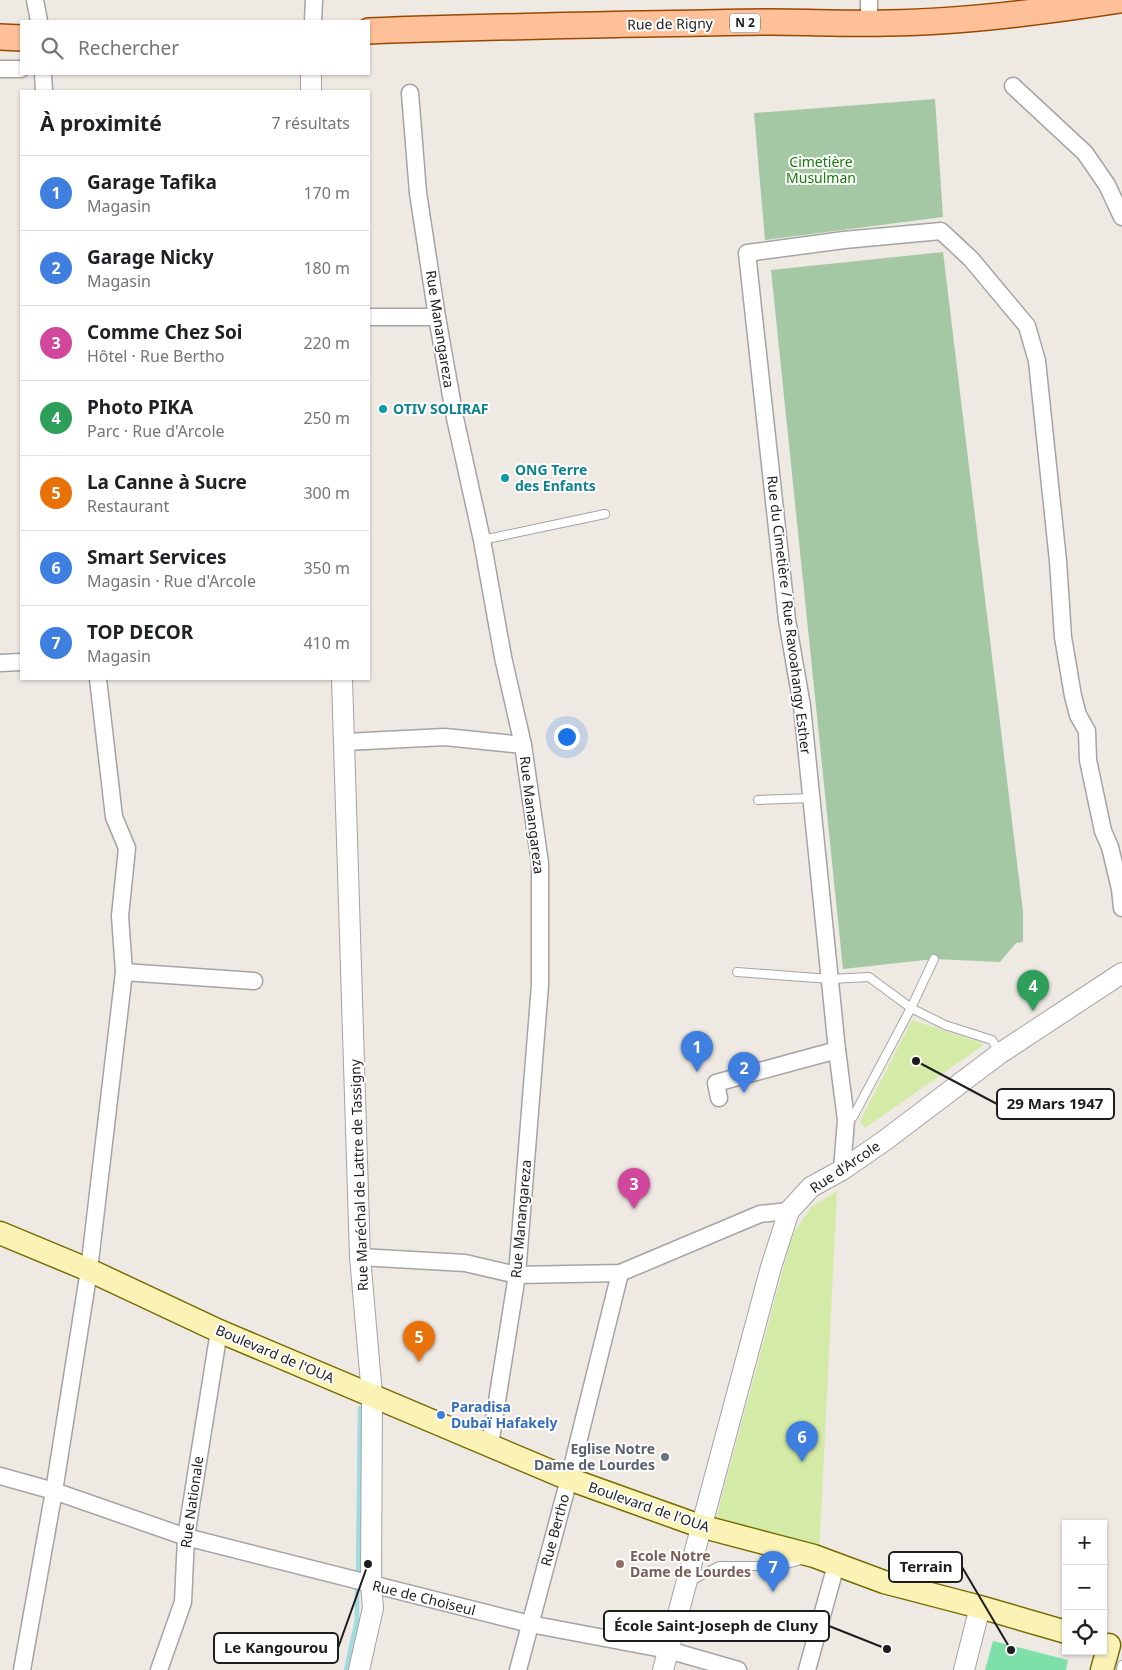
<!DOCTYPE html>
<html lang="fr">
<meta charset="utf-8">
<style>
body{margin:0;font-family:"Noto Sans",sans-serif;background:#f2f2f2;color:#202124}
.controls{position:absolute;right:15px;bottom:15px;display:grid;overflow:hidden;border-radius:0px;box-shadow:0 1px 4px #0004}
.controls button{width:45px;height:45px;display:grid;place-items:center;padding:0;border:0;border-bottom:1px solid #e0e0e0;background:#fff;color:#202124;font:25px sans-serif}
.you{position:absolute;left:566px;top:736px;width:18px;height:18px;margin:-12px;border:4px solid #fff;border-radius:50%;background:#1a73e8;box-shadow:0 0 0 8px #1a73e833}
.badge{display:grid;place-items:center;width:32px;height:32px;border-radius:50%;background:#cb0025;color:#fff;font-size:16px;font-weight:700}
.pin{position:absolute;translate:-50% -41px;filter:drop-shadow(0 1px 2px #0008)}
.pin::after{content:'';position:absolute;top:26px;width:18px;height:15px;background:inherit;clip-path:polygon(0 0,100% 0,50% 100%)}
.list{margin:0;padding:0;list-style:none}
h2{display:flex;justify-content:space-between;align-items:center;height:65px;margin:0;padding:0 20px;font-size:21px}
h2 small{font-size:16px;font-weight:400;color:#757577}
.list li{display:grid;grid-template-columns:32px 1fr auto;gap:15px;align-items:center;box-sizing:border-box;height:75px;padding:0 20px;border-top:1px solid #e0e0e0}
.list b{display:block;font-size:19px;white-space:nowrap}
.list p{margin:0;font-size:16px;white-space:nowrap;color:#757577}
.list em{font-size:16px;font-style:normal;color:#757577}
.icon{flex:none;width:28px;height:28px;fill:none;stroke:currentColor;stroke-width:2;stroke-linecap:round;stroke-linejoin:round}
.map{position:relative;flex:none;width:1122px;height:1670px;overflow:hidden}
.search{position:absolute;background:#fff;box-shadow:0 1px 4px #0004;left:20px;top:20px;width:350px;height:55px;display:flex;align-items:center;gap:12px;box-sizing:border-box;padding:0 18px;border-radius:0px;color:#757577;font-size:19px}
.panel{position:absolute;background:#fff;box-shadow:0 1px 4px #0004;left:20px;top:90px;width:350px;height:590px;border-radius:0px}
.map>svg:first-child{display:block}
</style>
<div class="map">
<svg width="1122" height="1670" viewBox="0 0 1122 1670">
<rect width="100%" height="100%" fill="#efe9e3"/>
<!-- grass -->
<g fill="#d4eba7">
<path d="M 912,1020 L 985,1044 L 865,1128 L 860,1121 Z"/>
<path d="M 837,1191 L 819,1558 L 716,1518 L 792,1236 L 811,1207 Z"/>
</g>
<!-- cemetery -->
<g fill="#a4c8a3">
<path d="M 935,99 L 943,217 L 765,240 L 754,113 Z"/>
<path d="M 943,252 L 1023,912 L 1023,942 L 1016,943 L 1000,962 L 934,959 L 843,969 L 771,270 Z"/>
</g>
<!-- pitch -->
<path fill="#7ee0a9" d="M 993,1641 L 1068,1660 L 1066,1670 L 985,1670 Z"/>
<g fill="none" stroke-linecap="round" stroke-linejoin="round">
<!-- stream -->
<g stroke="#a2dbde" stroke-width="4.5">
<path d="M 358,1577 L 360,1408"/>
<path d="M 346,1670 L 357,1620 L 357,1585"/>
</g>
<!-- service casing -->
<g stroke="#a4a4a4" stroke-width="10">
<g id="service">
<path d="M 482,540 L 605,514"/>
<path d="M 758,800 L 812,798"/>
<path d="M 737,972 L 830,979 L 869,977 L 911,1008 L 945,1025 L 992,1040 L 999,1052"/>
<path d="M 846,1120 L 853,1117 L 911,1008 L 934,959"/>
<path d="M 691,1581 L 719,1566 L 779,1566 L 802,1560"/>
<path d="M 1121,1670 L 1122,1665"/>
</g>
</g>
<!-- minor casing -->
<g stroke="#a4a4a4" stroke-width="19">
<g id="minor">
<path d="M 35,0 L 39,21"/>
<path d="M 869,0 L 869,23"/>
<path d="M 313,21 L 314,0"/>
<path d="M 0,69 L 21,69"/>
<path d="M 43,74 L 44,91"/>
<path d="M 1013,86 L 1085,153 L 1107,185 L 1122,217"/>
<path d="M 410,93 L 418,193 L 437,317 L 455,418 L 482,540 L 503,657 L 523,745 L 540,863 L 540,985 L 517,1275 L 490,1445"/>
<path d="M 369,317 L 437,317"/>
<path d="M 0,663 L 21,662"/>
<path d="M 345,742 L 445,737 L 523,745"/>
<path d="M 124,972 L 254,981"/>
<path d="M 719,1098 L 716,1083 L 837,1050"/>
<path d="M 842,1170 L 846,1120 L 837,1050 L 802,706 L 787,620 L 747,253 L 844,240 L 941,231 L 971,259 L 1027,326 L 1037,361 L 1058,561 L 1063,637 L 1073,696 L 1078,715 L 1087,731 L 1088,760 L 1103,831 L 1110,847 L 1120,889 L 1122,908"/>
<path d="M 360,1257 L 465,1263 L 517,1275 L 620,1273 L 760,1214 L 789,1211"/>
<path d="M 0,1476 L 54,1491 L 186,1537 L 530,1624 L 668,1650 L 738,1670"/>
<path d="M 22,1670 L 54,1491 L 89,1270 L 124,972 L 120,916 L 127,848 L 114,817 L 98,679"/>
<path d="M 159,1670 L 183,1602 L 186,1537 L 219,1331"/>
<path d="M 518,1670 L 569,1479 L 620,1273"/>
<path d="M 807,1670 L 836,1565"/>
</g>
</g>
<!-- tertiary casing -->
<g stroke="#a4a4a4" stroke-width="22">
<g id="tertiary">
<path d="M 311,74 L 311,91"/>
<path d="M 342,679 L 360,1257 L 372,1395 L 371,1585 L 373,1608 L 359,1670"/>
<path d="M 663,1670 L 771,1267 L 789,1211 L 811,1187 L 842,1170 L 884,1141 L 999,1054 L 1122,973"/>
<path d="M 964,1670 L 980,1607"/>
</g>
</g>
<!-- secondary casing -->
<g stroke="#766e02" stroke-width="25">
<g id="secondary">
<path d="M 0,1233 L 89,1270 L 219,1331 L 569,1479 L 700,1526 L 814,1556 L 884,1582 L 980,1607 L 1066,1632"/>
<path d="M 1102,1670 L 1109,1645"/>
</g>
</g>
<!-- primary casing -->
<g stroke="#974900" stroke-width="28">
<g id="primary">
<path d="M 369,31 C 502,26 636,24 769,22 C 808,22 848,24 887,23 C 964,22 1043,12 1120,0"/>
<path d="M 0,37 L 21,38"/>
</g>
</g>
<!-- service -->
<use href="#service" stroke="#fff" stroke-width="8"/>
<!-- minor -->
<use href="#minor" stroke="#fff" stroke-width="16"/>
<!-- tertiary -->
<use href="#tertiary" stroke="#fff" stroke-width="20"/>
<!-- secondary -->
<use href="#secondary" stroke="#fbf2b5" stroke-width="22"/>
<!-- primary -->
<use href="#primary" stroke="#fec099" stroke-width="25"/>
</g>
<!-- markers -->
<g fill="#0f9aa8" stroke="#fff" stroke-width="2">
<circle cx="383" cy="409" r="5"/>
<circle cx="505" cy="478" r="5"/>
</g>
<circle fill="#3f7fe0" stroke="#fff" stroke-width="2" cx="441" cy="1415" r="5"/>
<circle fill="#6b7280" stroke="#fff" stroke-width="2" cx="665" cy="1457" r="5"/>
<circle fill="#8d6e63" stroke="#fff" stroke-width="2" cx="620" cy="1564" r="5"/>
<g text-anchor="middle" stroke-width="4" stroke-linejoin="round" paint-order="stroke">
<!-- shield labels -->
<rect fill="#fff" stroke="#616161" stroke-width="1" x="730" y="13.5" width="30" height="19" rx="4"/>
<g font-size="12" font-weight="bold" fill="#1d1d1d">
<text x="745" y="27">N 2</text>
</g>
<!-- street labels -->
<g font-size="14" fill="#1d1d1d" stroke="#fff">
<text transform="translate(670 24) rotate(-1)" y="5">Rue de Rigny</text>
<text transform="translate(440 329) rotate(81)" y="5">Rue Manangareza</text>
<text transform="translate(789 615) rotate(83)" y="5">Rue du Cimetière / Rue Ravoahangy Esther</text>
<text transform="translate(532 815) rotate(83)" y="5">Rue Manangareza</text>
<text transform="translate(845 1167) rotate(-34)" y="5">Rue d'Arcole</text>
<text transform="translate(359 1175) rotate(-92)" y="5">Rue Maréchal de Lattre de Tassigny</text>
<text transform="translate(521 1219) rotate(-85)" y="5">Rue Manangareza</text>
<text transform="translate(275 1354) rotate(23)" y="5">Boulevard de l'OUA</text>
<text transform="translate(192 1502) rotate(-82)" y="5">Rue Nationale</text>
<text transform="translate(649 1507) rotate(19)" y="5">Boulevard de l'OUA</text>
<text transform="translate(555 1530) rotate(-75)" y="5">Rue Bertho</text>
<text transform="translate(424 1598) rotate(14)" y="5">Rue de Choiseul</text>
</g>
<!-- park labels -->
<g font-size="14" fill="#147e09" stroke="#fff">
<text x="821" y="167">Cimetière<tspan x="821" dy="16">Musulman</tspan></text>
</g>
<!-- culture labels -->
<g font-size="14" font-weight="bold" fill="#0d838f" stroke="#fff" text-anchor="start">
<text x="393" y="414">OTIV SOLIRAF</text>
<text x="515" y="475">ONG Terre<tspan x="515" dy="16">des Enfants</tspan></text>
</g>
<!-- shop labels -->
<g font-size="14" font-weight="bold" fill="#366cbe" stroke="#fff" text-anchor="start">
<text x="451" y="1412">Paradisa<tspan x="451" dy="16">Dubaï Hafakely</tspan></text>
</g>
<!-- worship labels -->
<g font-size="14" font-weight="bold" fill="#5b616d" stroke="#fff" text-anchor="end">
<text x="655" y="1454">Eglise Notre<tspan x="655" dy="16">Dame de Lourdes</tspan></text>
</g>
<!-- education labels -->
<g font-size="14" font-weight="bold" fill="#785e54" stroke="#fff" text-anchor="start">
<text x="630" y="1561">Ecole Notre<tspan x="630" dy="16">Dame de Lourdes</tspan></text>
</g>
</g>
<!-- callouts -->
<path fill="none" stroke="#1d1d1d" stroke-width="2" d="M916 1061L997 1104M1011 1650L962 1567M887 1649L829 1626M368 1564L338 1648"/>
<g fill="#1d1d1d" stroke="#fff" stroke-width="2">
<circle cx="916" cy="1061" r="5"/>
<circle cx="1011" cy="1650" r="5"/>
<circle cx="887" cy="1649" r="5"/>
<circle cx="368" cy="1564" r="5"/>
</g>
<g fill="#fff" stroke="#1d1d1d" stroke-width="2">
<rect x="997" y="1089" width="117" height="30" rx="5"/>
<rect x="889" y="1552" width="73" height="30" rx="5"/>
<rect x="604" y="1611" width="225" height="30" rx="5"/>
<rect x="214" y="1633" width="124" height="30" rx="5"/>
</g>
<g font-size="15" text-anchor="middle" font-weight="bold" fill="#1d1d1d">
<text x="1055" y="1109">29 Mars 1947</text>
<text x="926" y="1572">Terrain</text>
<text x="716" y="1631">École Saint-Joseph de Cluny</text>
<text x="276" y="1653">Le Kangourou</text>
</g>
</svg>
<div class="controls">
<button>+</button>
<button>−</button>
<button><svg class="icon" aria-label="locate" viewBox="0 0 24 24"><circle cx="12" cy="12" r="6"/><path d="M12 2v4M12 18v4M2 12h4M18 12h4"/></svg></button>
</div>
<div class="you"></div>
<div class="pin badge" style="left:697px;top:1072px;background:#3f7fe0">1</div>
<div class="pin badge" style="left:744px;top:1093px;background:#3f7fe0">2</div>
<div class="pin badge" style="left:634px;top:1209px;background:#d1479c">3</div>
<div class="pin badge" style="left:1033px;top:1011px;background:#2e9e5b">4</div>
<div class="pin badge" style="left:419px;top:1362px;background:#e8710a">5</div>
<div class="pin badge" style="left:802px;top:1462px;background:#3f7fe0">6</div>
<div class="pin badge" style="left:773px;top:1592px;background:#3f7fe0">7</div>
<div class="search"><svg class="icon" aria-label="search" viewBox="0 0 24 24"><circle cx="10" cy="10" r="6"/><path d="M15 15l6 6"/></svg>Rechercher</div>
<section class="panel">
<h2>À proximité<small>7 résultats</small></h2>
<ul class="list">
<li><span class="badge" style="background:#3f7fe0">1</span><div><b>Garage Tafika</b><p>Magasin</p></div><em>170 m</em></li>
<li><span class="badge" style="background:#3f7fe0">2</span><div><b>Garage Nicky</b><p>Magasin</p></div><em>180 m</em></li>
<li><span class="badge" style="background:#d1479c">3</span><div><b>Comme Chez Soi</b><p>Hôtel · Rue Bertho</p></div><em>220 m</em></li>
<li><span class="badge" style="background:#2e9e5b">4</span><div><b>Photo PIKA</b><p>Parc · Rue d'Arcole</p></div><em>250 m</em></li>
<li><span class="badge" style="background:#e8710a">5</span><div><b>La Canne à Sucre</b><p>Restaurant</p></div><em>300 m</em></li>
<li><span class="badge" style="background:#3f7fe0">6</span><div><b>Smart Services</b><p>Magasin · Rue d'Arcole</p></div><em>350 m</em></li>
<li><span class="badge" style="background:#3f7fe0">7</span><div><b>TOP DECOR</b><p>Magasin</p></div><em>410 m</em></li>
</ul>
</section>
</div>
